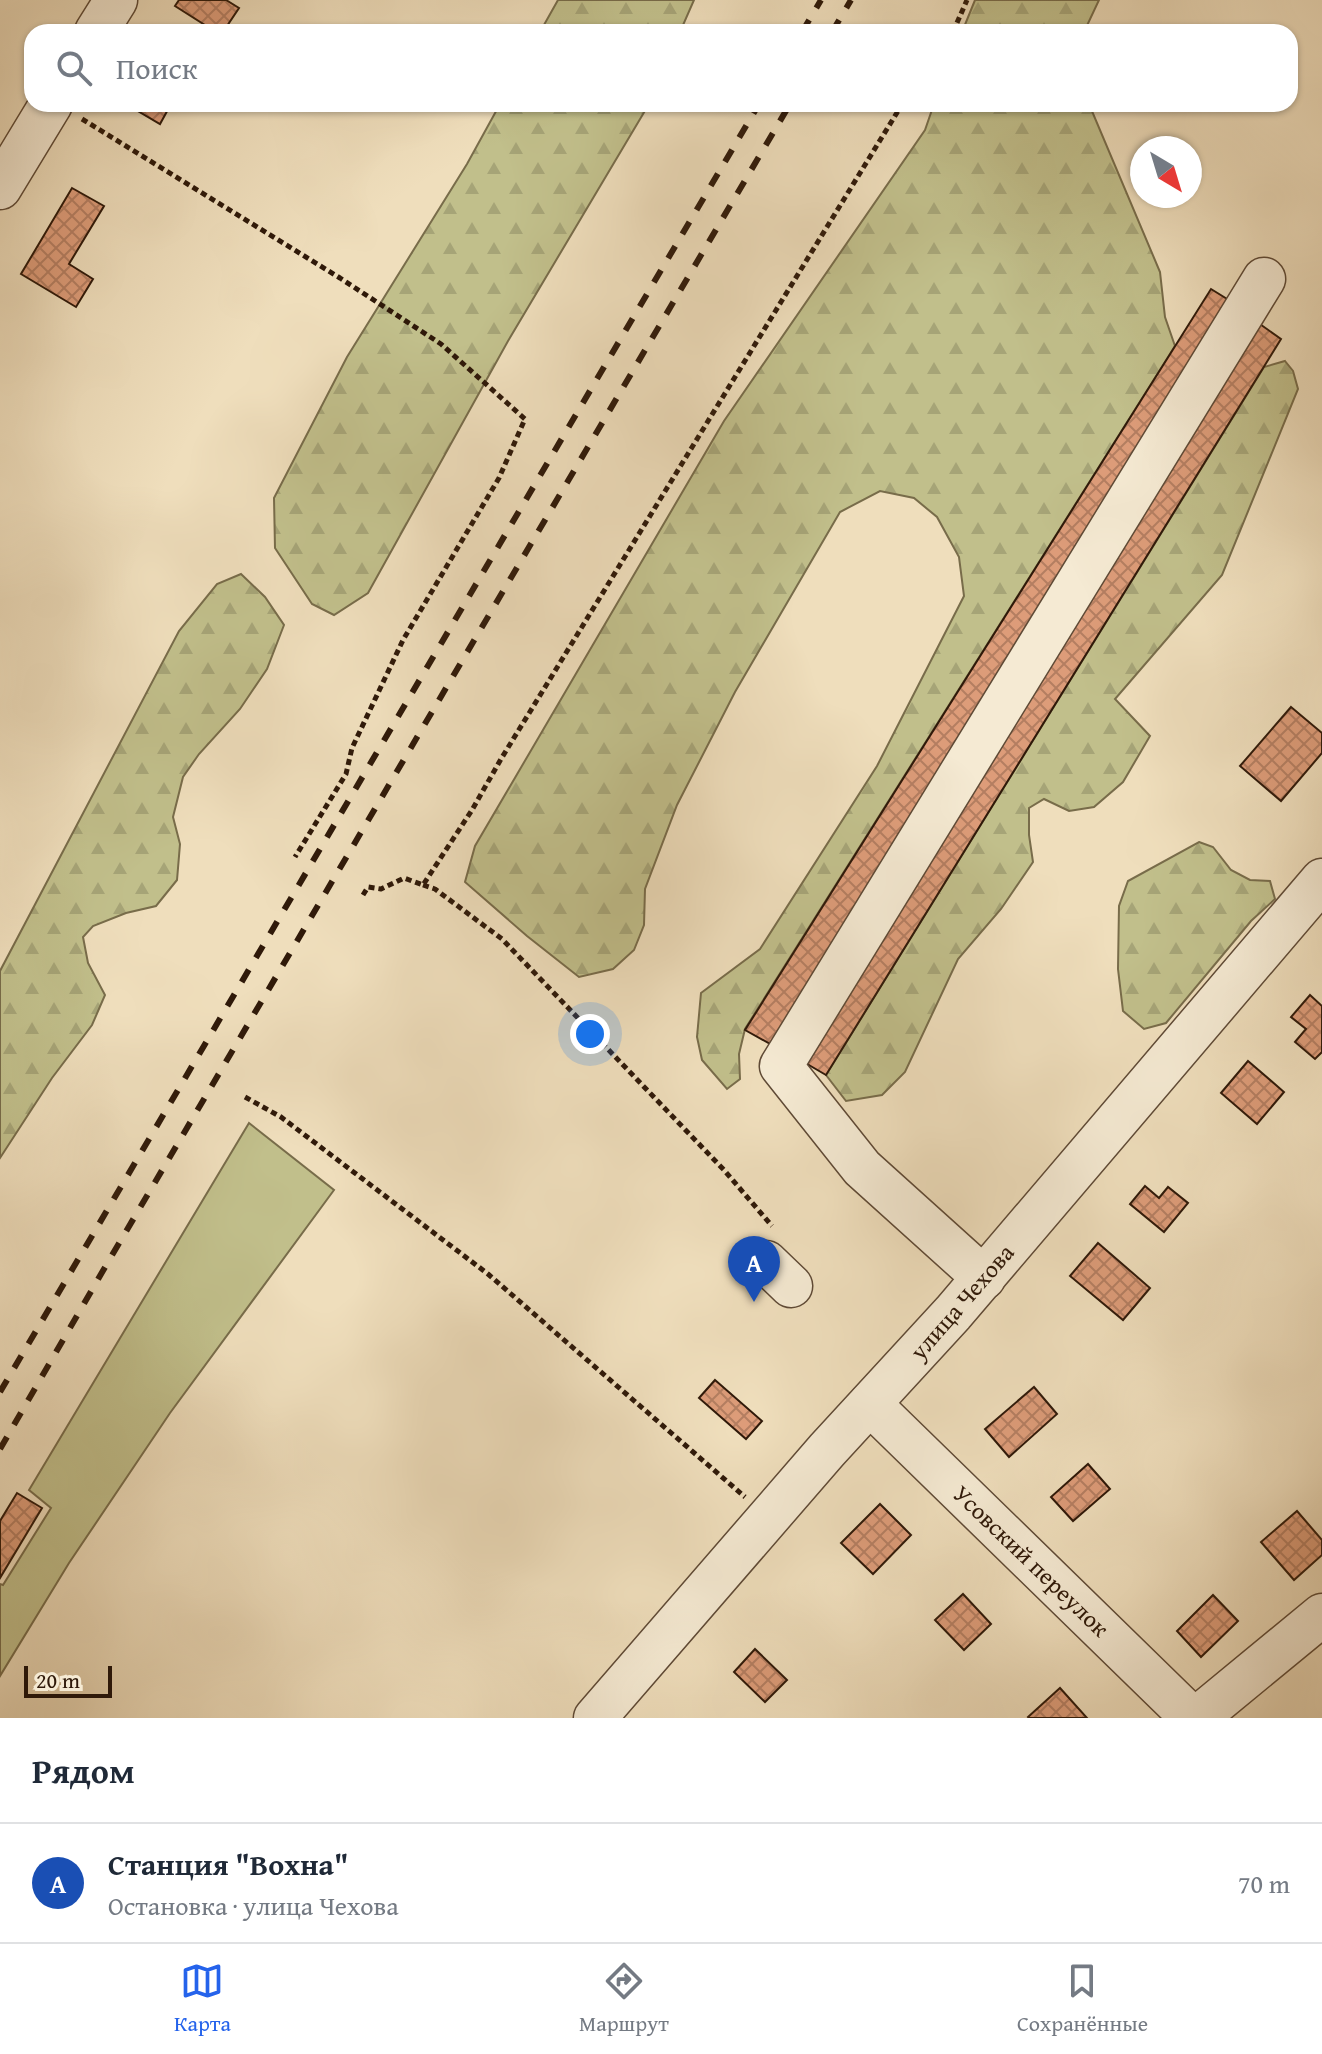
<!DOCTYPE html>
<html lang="ru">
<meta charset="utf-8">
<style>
body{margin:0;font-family:"Gentium Book Plus",serif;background:#f6f6f7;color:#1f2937}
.compass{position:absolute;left:1130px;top:136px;width:72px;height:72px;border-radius:50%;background:#fff;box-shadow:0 2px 6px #0004;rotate:142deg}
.scale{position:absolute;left:24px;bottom:20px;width:88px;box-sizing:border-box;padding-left:8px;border:4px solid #2f1909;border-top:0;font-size:22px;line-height:28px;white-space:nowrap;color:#2f1909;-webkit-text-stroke:6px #f5ead3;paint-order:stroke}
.you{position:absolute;left:590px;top:1034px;width:28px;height:28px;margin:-20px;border:6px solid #fff;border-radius:50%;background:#1a73e8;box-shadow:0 0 0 12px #1a73e833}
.badge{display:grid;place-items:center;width:52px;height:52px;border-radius:50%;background:#2563eb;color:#fff;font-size:26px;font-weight:700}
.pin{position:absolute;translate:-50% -66px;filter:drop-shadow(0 2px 4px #0008)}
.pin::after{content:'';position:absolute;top:42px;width:28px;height:24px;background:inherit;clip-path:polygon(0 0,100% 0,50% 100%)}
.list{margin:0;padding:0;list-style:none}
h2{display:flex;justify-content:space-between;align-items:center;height:104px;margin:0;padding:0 32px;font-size:34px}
h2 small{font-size:26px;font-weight:400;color:#747a83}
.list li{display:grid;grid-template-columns:52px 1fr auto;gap:24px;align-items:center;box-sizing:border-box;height:120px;padding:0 32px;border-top:2px solid #e0e1e3}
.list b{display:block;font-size:30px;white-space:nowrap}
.list p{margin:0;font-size:26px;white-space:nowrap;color:#747a83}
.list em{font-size:26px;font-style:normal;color:#747a83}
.icon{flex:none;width:44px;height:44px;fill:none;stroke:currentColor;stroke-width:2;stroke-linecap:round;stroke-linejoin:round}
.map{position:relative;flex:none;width:1322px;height:1718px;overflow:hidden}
.search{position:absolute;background:#fff;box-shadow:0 2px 6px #0004;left:24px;right:24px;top:24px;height:88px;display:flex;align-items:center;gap:20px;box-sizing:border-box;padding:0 28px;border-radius:24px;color:#747a83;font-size:30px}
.sheet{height:224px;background:#fff}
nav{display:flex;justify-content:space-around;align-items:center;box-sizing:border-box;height:112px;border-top:2px solid #e0e1e3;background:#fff;font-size:22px;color:#747a83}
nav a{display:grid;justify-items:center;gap:4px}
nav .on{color:#2563eb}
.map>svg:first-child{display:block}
</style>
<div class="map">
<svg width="1322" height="1718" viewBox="0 0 1322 1718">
<defs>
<pattern id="forest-firs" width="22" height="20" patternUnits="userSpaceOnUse" patternTransform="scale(2)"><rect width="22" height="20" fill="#c1bf8b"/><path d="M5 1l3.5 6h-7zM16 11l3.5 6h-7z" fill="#a6a477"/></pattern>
<pattern id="building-cross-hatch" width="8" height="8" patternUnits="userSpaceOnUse" patternTransform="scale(2)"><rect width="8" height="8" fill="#dd9c79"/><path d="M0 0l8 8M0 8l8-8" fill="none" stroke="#b47e61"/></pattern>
</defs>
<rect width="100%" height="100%" fill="#efdebc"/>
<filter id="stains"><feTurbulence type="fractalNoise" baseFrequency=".0025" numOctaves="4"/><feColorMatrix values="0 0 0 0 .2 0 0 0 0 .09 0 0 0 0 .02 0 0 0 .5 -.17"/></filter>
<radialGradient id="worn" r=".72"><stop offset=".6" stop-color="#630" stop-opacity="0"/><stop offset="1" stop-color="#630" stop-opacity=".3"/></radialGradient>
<!-- grass -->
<path fill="#c1bf8b" stroke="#786c4a" stroke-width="2" d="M 249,1123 L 334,1190 L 170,1413 L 69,1563 L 0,1676 L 0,1584 L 3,1585 L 51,1508 L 29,1490 Z"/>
<!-- forest -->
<g fill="url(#forest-firs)" stroke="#786c4a" stroke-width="2">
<path d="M 558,0 L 694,0 L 680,32 L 540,32 Z"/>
<path d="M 975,0 L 1099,0 L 1084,32 L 962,32 Z"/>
<path d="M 500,104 L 649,104 L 508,341 L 368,593 L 334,615 L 312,604 L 275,548 L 274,498 L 347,357 L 467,164 Z"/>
<path d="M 934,104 L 1089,104 L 1160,272 L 1165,317 L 1175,346 L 745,1029 L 739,1054 L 740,1079 L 727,1089 L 702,1060 L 697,1037 L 701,993 L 760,949 L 877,766 L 964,596 L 959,557 L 937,517 L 914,498 L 880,491 L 840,512 L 735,692 L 677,805 L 645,889 L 644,925 L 634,950 L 613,969 L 579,977 L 527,936 L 465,882 L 475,846 L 724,421 L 925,130 Z"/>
<path d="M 1285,361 L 1293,371 L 1298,389 L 1222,575 L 1115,699 L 1150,736 L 1123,782 L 1094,807 L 1069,811 L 1044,799 L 1029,808 L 1029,835 L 1033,862 L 1001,909 L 958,959 L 905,1072 L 882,1095 L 846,1101 L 826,1075 L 1264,367 Z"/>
<path d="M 241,574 L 265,597 L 284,625 L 267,669 L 240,709 L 199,754 L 183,777 L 173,817 L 180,844 L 177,880 L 156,906 L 126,913 L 93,926 L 83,937 L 88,963 L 105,995 L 92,1025 L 52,1078 L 0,1158 L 0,971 L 179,631 L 217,584 Z"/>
<path d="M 1199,842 L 1213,847 L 1231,870 L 1250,880 L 1270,881 L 1275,899 L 1251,921 L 1166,1023 L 1144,1029 L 1123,1011 L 1118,969 L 1119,906 L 1128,881 Z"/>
</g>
<!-- building -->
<g fill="url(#building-cross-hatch)" stroke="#2f1909" stroke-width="2">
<path d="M 179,0 L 226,0 L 239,8 L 223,32 L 216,32 L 175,6 Z"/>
<path d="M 126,104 L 171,104 L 160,124 Z"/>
<path d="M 72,188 L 104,206 L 69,264 L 93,279 L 76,307 L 21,274 Z"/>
<path d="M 1211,289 L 1232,302 L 772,1045 L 745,1030 Z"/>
<path d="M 1257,322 L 1281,339 L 826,1075 L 802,1061 Z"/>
<path d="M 1291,707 L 1322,733 L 1322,753 L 1281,801 L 1240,766 Z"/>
<path d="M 1310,995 L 1322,1006 L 1322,1052 L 1315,1059 L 1295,1042 L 1306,1029 L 1291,1017 Z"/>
<path d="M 1248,1061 L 1284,1092 L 1257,1124 L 1221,1093 Z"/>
<path d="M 1145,1186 L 1159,1198 L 1168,1187 L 1188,1203 L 1164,1232 L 1130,1204 Z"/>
<path d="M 1098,1243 L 1150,1288 L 1123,1320 L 1070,1276 Z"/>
<path d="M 715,1380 L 762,1421 L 746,1439 L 699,1398 Z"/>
<path d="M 1034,1387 L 1057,1414 L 1009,1457 L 985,1429 Z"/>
<path d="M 1088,1464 L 1110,1489 L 1073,1521 L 1051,1497 Z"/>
<path d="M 17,1493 L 42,1508 L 0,1578 L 0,1521 Z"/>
<path d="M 880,1504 L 911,1535 L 873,1574 L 841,1543 Z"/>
<path d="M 1297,1511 L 1322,1540 L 1322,1555 L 1294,1580 L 1261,1542 Z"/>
<path d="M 963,1594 L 991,1624 L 964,1650 L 935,1620 Z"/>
<path d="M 1213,1595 L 1238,1621 L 1201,1657 L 1177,1631 Z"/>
<path d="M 755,1649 L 787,1680 L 765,1702 L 734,1672 Z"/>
<path d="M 1060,1688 L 1087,1718 L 1029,1718 L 1028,1717 Z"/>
</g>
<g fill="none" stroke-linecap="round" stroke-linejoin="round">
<!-- minor casing -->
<g stroke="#5f4a36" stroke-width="45">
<g id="minor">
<path d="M 96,32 L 116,0"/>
<path d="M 0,188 L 51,104"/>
<path d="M 766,1262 L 791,1286"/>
<path d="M 984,1278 L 862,1168 L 781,1066 L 1264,279"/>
<path d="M 870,1404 L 1192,1718"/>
<path d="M 595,1718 L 827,1450 L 953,1313 L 1322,880"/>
<path d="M 1197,1718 L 1322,1615"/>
</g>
</g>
<!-- path -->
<g stroke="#2f1909" stroke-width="5" stroke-dasharray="6 4" stroke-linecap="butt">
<path d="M 953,32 L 967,0"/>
<path d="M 82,119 L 340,278 L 441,344 L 525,419 L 499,478 L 403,640 L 352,748 L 346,774 L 295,857"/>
<path d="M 423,885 L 435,889 L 502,939 L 724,1170 L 772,1226"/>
<path d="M 363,895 L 368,887 L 381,889 L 404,878 L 423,885 L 472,810 L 501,759 L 898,111 L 905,104"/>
<path d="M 245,1097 L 281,1117 L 488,1274 L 745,1497"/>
</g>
<!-- minor -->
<use href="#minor" stroke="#f5ead3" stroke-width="42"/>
<!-- rail -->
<g stroke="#2f1909" stroke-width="6" stroke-dasharray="14 14" stroke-linecap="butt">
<path d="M 802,32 L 821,0"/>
<path d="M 832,32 L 851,0"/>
<path d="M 0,1392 L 759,104"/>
<path d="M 0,1449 L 108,1262 L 790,104"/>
</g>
</g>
<g text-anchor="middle" stroke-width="7" stroke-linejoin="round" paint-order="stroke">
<!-- street labels -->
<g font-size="24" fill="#2f1909" stroke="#f5ead3">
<text transform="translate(962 1302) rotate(-49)" y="8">улица Чехова</text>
<text transform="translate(1031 1561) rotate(44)" y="8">Усовский переулок</text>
</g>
</g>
<rect width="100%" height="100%" filter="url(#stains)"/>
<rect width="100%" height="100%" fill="url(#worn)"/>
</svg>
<svg class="compass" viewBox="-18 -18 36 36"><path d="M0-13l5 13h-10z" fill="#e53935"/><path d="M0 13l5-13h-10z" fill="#747a83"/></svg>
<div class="scale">20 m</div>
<div class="you"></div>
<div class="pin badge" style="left:754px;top:1302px;background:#1a4fb4">A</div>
<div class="search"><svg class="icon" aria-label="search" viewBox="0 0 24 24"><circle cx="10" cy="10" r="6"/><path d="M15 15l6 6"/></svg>Поиск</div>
</div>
<section class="sheet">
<h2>Рядом<small></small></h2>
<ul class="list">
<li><span class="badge" style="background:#1a4fb4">A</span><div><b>Станция &quot;Вохна&quot;</b><p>Остановка · улица Чехова</p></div><em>70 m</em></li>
</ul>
</section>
<nav>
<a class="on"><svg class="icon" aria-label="map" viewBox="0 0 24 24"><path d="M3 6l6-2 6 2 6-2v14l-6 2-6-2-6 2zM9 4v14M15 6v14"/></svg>Карта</a>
<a><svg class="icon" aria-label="directions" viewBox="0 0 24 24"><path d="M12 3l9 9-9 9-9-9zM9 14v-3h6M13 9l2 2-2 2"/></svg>Маршрут</a>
<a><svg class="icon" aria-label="saved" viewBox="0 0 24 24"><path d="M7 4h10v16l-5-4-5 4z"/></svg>Сохранённые</a>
</nav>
